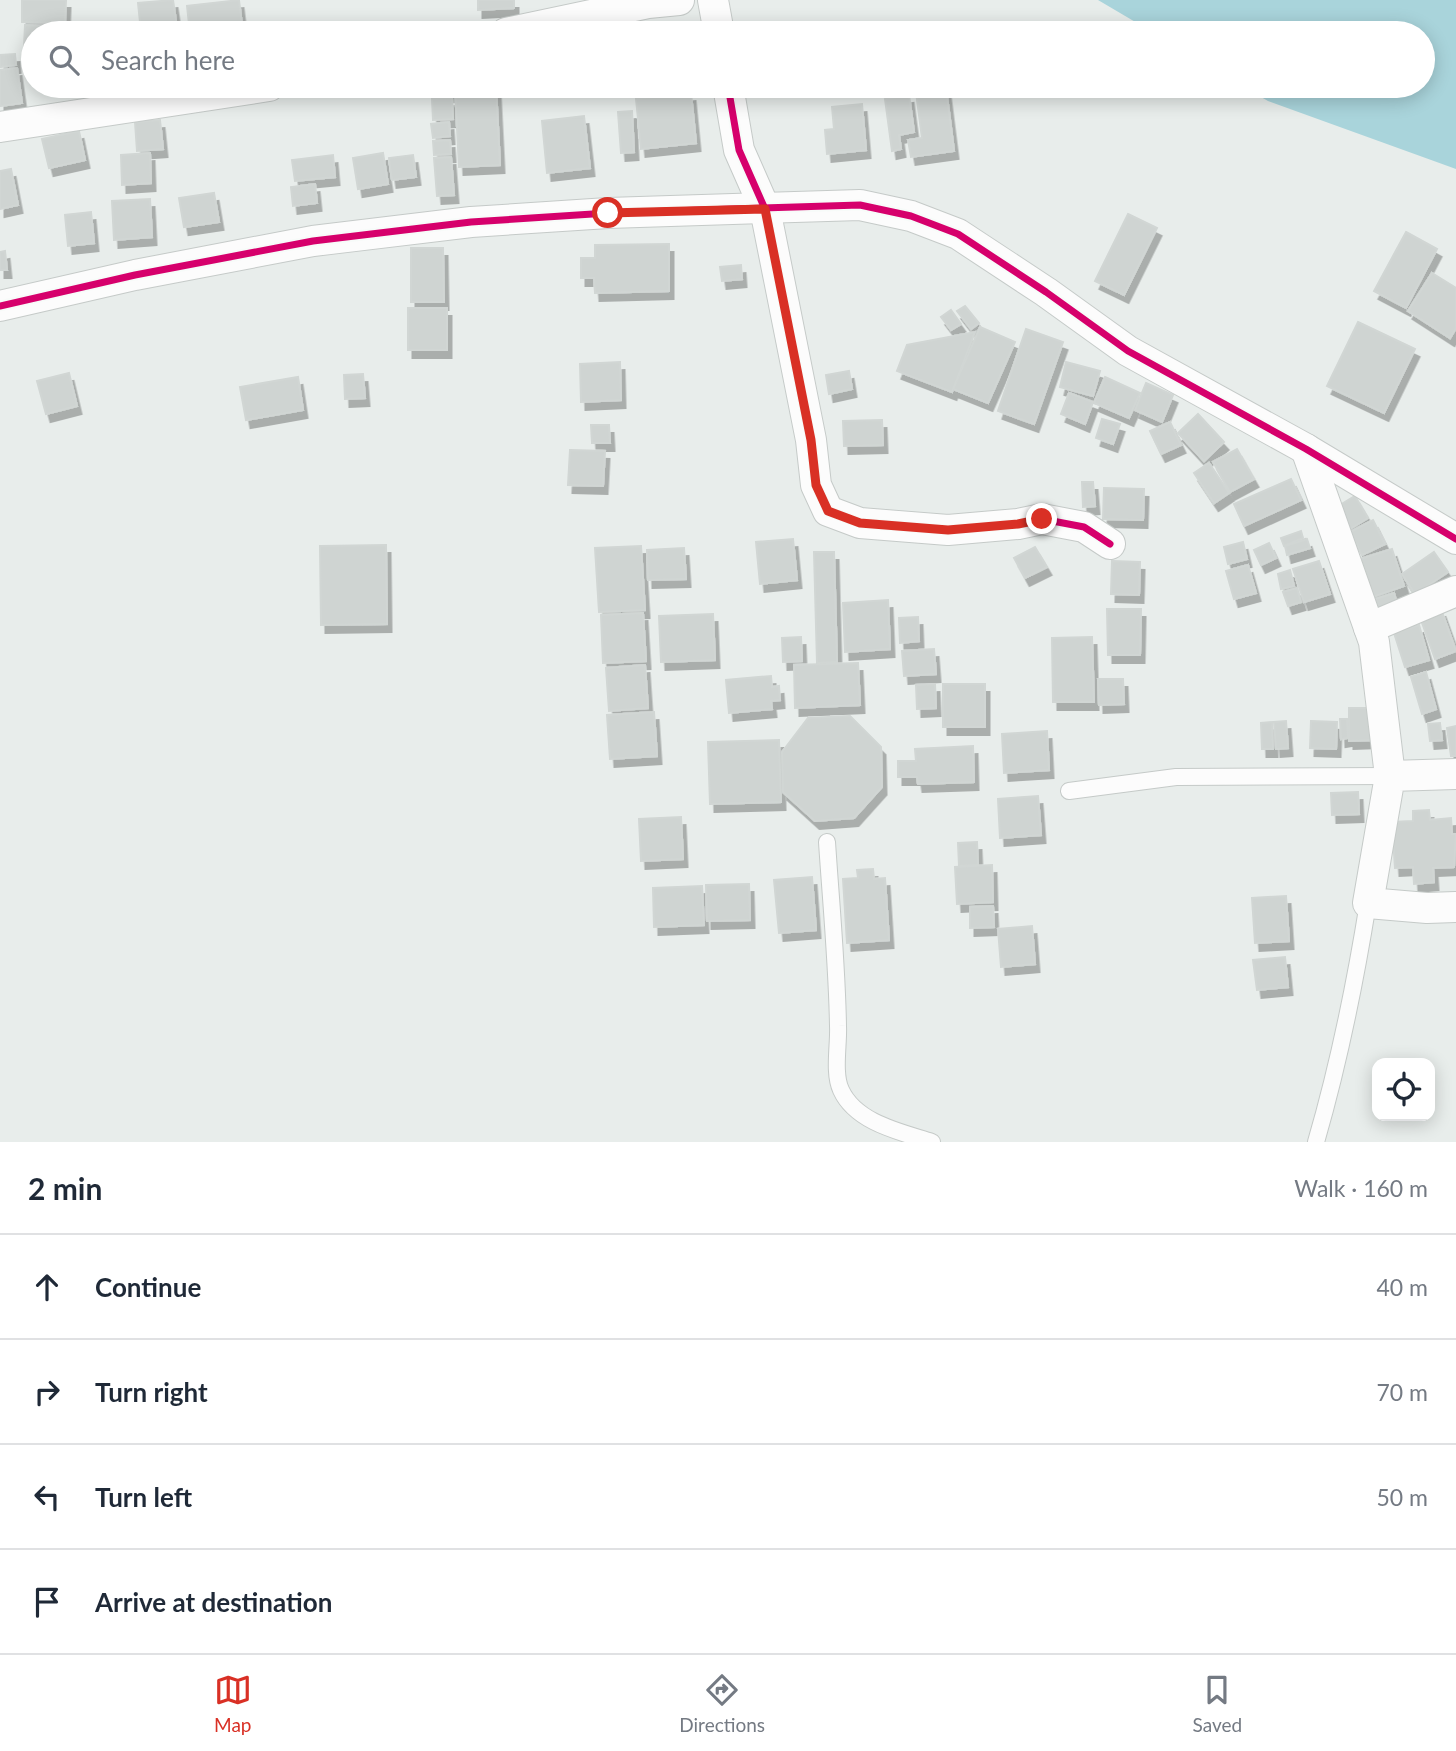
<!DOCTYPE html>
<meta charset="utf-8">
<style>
body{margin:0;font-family:Lato,sans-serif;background:#f2f2f3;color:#1f2937}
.controls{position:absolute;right:21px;bottom:21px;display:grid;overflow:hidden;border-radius:14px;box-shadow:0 4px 18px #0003}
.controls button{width:63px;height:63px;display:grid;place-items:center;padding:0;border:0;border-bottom:2px solid #e0e1e3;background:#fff;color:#1f2937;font:35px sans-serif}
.stop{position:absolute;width:21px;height:21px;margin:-16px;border:5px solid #d93025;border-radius:50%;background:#fff}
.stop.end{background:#d93025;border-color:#fff;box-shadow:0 2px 7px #0008}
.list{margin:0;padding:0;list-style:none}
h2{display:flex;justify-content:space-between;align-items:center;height:91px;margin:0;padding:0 28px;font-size:30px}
h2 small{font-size:23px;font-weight:400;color:#747a83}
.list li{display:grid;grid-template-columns:46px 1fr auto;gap:21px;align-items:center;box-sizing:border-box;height:105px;padding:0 28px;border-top:2px solid #e0e1e3}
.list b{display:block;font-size:26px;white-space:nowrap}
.list em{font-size:23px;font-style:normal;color:#747a83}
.icon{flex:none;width:38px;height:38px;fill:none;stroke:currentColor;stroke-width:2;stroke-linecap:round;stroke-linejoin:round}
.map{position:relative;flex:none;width:1456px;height:1142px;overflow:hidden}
.search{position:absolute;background:#fff;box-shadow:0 4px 18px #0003;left:21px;right:21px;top:21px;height:77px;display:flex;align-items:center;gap:18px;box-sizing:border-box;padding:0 24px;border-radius:38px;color:#747a83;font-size:26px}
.sheet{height:511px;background:#fff}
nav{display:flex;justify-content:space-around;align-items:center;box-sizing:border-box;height:98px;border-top:2px solid #e0e1e3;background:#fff;font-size:19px;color:#747a83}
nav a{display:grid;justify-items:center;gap:4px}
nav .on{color:#d93025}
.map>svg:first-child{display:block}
</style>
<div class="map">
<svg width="1456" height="1142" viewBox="0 0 1456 1142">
<defs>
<filter id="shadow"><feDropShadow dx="4.5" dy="8" stdDeviation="0" flood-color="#0004"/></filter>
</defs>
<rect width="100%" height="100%" fill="#e8edeb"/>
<!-- water -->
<path fill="#a9d4db" d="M 1098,0 L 1456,0 L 1456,169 L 1268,101 L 1242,86 L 1423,86 L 1423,33 L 1154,33 Z"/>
<!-- building -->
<g fill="#cfd4d2" stroke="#d1d6d4" stroke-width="2" filter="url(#shadow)">
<path d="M 22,0 L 66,0 L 65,23 L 22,22 Z"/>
<path d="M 173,0 L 177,28 L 141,32 L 138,3 Z"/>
<path d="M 239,0 L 243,33 L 190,33 L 187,6 Z"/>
<path d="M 478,0 L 514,0 L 514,8 L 478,10 Z"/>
<path d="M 25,25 L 69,27 L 68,33 L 33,33 L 33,48 L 24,47 Z"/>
<path d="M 285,28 L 285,33 L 250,33 L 249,31 Z"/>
<path d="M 15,54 L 16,65 L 0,67 L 0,55 Z"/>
<path d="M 17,68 L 22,103 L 0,106 L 0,70 Z"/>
<path d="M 432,86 L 453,86 L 454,94 L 432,95 Z"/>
<path d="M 496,86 L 500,165 L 459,167 L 455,88 Z"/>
<path d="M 946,88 L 954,151 L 911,157 L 908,140 L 922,138 L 916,92 Z"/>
<path d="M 691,93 L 696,143 L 641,149 L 636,99 Z"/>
<path d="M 909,95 L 914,132 L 899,135 L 901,149 L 892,151 L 885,99 Z"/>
<path d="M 452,98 L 453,119 L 433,120 L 432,99 Z"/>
<path d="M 862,104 L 866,150 L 827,154 L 825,130 L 834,129 L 832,107 Z"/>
<path d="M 632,111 L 634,152 L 621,153 L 618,112 Z"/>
<path d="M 584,116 L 590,168 L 547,173 L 542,121 Z"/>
<path d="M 160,120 L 163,149 L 137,151 L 135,122 Z"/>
<path d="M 449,122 L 450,136 L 433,138 L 431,124 Z"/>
<path d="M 79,131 L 85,160 L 49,168 L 42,139 Z"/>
<path d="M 450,140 L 451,154 L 434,155 L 433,141 Z"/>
<path d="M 150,153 L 151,183 L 122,185 L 121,155 Z"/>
<path d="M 383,153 L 388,184 L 358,189 L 353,158 Z"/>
<path d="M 333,155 L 335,177 L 295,181 L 292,160 Z"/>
<path d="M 413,155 L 416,177 L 392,180 L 389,158 Z"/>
<path d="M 451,157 L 454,195 L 437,196 L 434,158 Z"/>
<path d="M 11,169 L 18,205 L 0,209 L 0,171 Z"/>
<path d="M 315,184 L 317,203 L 293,206 L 291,187 Z"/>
<path d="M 214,193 L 219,222 L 184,227 L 179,198 Z"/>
<path d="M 150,199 L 152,237 L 114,240 L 112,201 Z"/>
<path d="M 91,212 L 94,243 L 68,246 L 65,215 Z"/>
<path d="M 1128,214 L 1157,228 L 1124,295 L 1095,281 Z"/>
<path d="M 1406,232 L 1437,249 L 1406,308 L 1374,291 Z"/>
<path d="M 669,244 L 669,291 L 595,293 L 594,278 L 581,278 L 581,258 L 595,258 L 595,245 Z"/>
<path d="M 411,248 L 443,248 L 444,302 L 411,302 Z"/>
<path d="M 5,251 L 7,270 L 0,270 L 0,252 Z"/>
<path d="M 741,265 L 742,279 L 722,281 L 720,267 Z"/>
<path d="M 1432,273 L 1456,288 L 1456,328 L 1450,338 L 1408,311 Z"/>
<path d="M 965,306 L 979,323 L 971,329 L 957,311 Z"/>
<rect x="408" y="308" width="39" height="42"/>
<path d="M 951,310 L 961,324 L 951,330 L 941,317 Z"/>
<path d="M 1358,322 L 1415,349 L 1384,413 L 1327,386 Z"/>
<path d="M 980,327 L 1015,342 L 988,403 L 953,389 Z"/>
<path d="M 1026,329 L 1063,342 L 1034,424 L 998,411 Z"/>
<path d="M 975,332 L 952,392 L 897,371 L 907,345 Z"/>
<path d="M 620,362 L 621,400 L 581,402 L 580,364 Z"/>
<path d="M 1066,362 L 1100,371 L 1093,396 L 1060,387 Z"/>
<path d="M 849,371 L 852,389 L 829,394 L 826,375 Z"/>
<path d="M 69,373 L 77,406 L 46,414 L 37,381 Z"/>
<path d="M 363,374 L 365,398 L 345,399 L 344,375 Z"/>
<path d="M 298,377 L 303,410 L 246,420 L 240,387 Z"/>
<path d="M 1105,377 L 1140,393 L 1129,418 L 1094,403 Z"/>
<path d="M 1146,383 L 1173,395 L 1162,422 L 1135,410 Z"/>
<path d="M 1069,393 L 1093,402 L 1085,424 L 1061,414 Z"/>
<path d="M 1198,414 L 1224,442 L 1204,461 L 1178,433 Z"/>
<path d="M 1102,419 L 1120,424 L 1113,444 L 1096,438 Z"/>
<path d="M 882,420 L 883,445 L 844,446 L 843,421 Z"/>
<path d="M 1170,422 L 1181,445 L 1161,454 L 1150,431 Z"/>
<path d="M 591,425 L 609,425 L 610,443 L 592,443 Z"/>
<path d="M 1237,449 L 1254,479 L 1230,492 L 1213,462 Z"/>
<path d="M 570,450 L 605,451 L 603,486 L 568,485 Z"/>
<path d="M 1209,463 L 1229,493 L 1214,503 L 1194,473 Z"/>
<path d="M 1291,479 L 1301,500 L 1244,526 L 1234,504 Z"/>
<path d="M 1082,482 L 1093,482 L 1095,506 L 1083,507 Z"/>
<path d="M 1104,488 L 1144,489 L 1143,520 L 1103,519 Z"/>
<path d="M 1355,496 L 1368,518 L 1348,530 L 1335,508 Z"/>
<path d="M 1373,520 L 1385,544 L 1362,555 L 1350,532 Z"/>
<path d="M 1301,531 L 1303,538 L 1284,546 L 1281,538 Z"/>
<path d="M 793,539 L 797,580 L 760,584 L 756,542 Z"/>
<path d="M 1307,539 L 1310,548 L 1287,555 L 1285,546 Z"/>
<path d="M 1243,542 L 1247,559 L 1228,564 L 1224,547 Z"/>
<path d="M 1269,543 L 1276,558 L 1261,565 L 1254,550 Z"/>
<path d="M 386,545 L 387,624 L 321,625 L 320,546 Z"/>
<path d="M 641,546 L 645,610 L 599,612 L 595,548 Z"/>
<path d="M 1035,547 L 1047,567 L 1025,578 L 1014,558 Z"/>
<path d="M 684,548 L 686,579 L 648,580 L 647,550 Z"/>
<path d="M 1392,549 L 1404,586 L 1370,598 L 1357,560 Z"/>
<path d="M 814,552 L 834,552 L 837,662 L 817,663 Z"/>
<path d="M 1434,552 L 1448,572 L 1415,594 L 1402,574 Z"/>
<path d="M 1112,561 L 1140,562 L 1139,595 L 1111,594 Z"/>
<path d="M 1319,561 L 1330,594 L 1304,602 L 1293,569 Z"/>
<path d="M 1248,565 L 1256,593 L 1234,599 L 1226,571 Z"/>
<path d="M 1290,570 L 1294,586 L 1281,589 L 1278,574 Z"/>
<path d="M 1297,588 L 1301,602 L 1288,606 L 1283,592 Z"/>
<path d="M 1394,593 L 1399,611 L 1377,618 L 1372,600 Z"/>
<path d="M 888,600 L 890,649 L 845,652 L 843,603 Z"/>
<path d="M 1107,609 L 1141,609 L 1140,655 L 1108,655 Z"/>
<path d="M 1441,609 L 1456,651 L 1435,659 L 1420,617 Z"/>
<path d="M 643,613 L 646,661 L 603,663 L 601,615 Z"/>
<path d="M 713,614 L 715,660 L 661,662 L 659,616 Z"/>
<path d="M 918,617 L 919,641 L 900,643 L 899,618 Z"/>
<path d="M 1419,625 L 1429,660 L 1405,667 L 1394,633 Z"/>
<path d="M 801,637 L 802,661 L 783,662 L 782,638 Z"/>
<path d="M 1092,637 L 1094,702 L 1053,702 L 1052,638 Z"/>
<path d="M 934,649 L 936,674 L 904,676 L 902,651 Z"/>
<path d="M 858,663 L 860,705 L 795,708 L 794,665 Z"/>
<path d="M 645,665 L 648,708 L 609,711 L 606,668 Z"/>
<path d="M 1426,672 L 1436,709 L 1422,714 L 1411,677 Z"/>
<path d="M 771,676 L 772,687 L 779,686 L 780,700 L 771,701 L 772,709 L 729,713 L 726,680 Z"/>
<path d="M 1098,679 L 1123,679 L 1124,704 L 1099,705 Z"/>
<path d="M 935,684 L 936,708 L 917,709 L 916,685 Z"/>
<rect x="943" y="684" width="42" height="43"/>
<path d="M 1349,708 L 1373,708 L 1374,740 L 1349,741 Z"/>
<path d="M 654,712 L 657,756 L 610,759 L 607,715 Z"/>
<path d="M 850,716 L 881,747 L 882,787 L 854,818 L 815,821 L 783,792 L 782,752 L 808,718 Z"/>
<path d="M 1340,719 L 1347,719 L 1348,738 L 1341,739 Z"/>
<path d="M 1286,721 L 1288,748 L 1276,749 L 1274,722 Z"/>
<path d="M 1311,721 L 1337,722 L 1336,749 L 1310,748 Z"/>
<path d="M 1272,722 L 1273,749 L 1262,749 L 1261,723 Z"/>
<path d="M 1440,723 L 1442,740 L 1430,741 L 1428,724 Z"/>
<path d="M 1456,726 L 1456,756 L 1451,756 L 1447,728 Z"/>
<path d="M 1047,731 L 1049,770 L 1004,773 L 1002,734 Z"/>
<path d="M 779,740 L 781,802 L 710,804 L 708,742 Z"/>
<path d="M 973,746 L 974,782 L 918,784 L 917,777 L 898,777 L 898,761 L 916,761 L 915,749 Z"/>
<path d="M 1358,792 L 1359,814 L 1332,815 L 1331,793 Z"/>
<path d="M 1038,796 L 1041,835 L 1000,838 L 998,799 Z"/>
<path d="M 1429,810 L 1430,820 L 1451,818 L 1452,834 L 1456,834 L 1454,867 L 1433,868 L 1434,882 L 1414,884 L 1413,867 L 1395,868 L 1392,822 L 1413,821 L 1413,811 Z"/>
<path d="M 681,817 L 683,859 L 641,861 L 639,819 Z"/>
<path d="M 977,842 L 978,865 L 959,866 L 958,843 Z"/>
<path d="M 992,865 L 993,902 L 957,904 L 955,867 Z"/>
<path d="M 873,869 L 874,879 L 885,878 L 889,940 L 847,943 L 843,879 L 858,878 L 857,870 Z"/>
<path d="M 812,877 L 816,930 L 779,933 L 774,880 Z"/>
<path d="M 749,884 L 750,920 L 707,921 L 706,885 Z"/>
<path d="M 702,886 L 704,925 L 654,927 L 653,888 Z"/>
<path d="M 1286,896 L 1289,941 L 1255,943 L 1252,898 Z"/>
<path d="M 993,906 L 994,927 L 970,928 L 970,907 Z"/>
<path d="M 1032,926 L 1035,964 L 1001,967 L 998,929 Z"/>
<path d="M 1285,957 L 1288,987 L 1257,990 L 1253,960 Z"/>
</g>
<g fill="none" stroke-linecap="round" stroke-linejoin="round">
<!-- lane casing -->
<g stroke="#c5cac8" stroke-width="18">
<g id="lane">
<path d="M 1069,791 L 1176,777 L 1390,776"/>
<path d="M 827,842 C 831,903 837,964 838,1026 C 839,1044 833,1073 841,1090 C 856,1123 901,1132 932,1142"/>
<path d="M 1316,1142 C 1339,1063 1355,984 1368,903"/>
</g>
</g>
<!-- street casing -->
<g stroke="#c5cac8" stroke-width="32">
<g id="street">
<path d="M 713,0 L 719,33"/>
<path d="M 506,33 L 648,3 L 679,0"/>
<path d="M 728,86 L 739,150 L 765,209 L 811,440 L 816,485 L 828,511 L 860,523 L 948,530 L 1018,524 L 1042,519 L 1084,527 L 1110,544"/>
<path d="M 0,127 L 269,86"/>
<path d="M 0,306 L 135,275 L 313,241 L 471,222 L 608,213 L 860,205 L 911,216 L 958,234 L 1046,292 L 1128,351 L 1306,449 L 1456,539"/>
<path d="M 1306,449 L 1374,642 L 1390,776"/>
<path d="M 1369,628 L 1456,591"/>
<path d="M 1456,774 L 1390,776 L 1368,903 L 1427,908 L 1456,907"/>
</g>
</g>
<!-- lane -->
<use href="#lane" stroke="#fcfcfc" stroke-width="16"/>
<!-- street -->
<use href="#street" stroke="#fcfcfc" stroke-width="30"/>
<!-- cycleway casing -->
<g stroke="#f7fbf9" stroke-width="11">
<g id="cycleway">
<path d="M 728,86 L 739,150 L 765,209 L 811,440 L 816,485 L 828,511 L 860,523 L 948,530 L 1018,524 L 1042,519 L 1084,527 L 1110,544"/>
<path d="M 0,306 L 135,275 L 313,241 L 471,222 L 608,213 L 860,205 L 911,216 L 958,234 L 1046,292 L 1128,351 L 1306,449 L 1456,539"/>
</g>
</g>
<!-- cycleway -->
<use href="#cycleway" stroke="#d6006c" stroke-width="7"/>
</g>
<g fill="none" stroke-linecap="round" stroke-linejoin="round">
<!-- route -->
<path stroke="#d93025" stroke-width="9" d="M 608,213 L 765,209 L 811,440 L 816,485 L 828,511 L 860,523 L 948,530 L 1018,524 L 1042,519"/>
</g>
</svg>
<div class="controls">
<button><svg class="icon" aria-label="locate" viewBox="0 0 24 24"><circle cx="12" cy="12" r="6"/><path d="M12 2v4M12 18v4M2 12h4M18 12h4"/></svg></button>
</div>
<div class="stop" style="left:608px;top:213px"></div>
<div class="stop end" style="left:1042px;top:519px"></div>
<div class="search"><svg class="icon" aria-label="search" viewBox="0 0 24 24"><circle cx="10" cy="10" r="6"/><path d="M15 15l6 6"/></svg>Search here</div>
</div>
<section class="sheet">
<h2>2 min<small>Walk · 160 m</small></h2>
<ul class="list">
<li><svg class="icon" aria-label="ahead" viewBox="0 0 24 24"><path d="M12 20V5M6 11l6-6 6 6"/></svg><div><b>Continue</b></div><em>40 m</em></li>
<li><svg class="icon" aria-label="right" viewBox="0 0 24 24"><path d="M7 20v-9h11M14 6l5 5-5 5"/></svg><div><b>Turn right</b></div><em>70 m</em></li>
<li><svg class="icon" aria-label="left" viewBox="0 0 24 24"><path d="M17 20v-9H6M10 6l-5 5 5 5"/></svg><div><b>Turn left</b></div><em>50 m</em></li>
<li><svg class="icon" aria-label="arrive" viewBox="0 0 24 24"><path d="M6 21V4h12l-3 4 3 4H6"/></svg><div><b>Arrive at destination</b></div></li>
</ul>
</section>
<nav>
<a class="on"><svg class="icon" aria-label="map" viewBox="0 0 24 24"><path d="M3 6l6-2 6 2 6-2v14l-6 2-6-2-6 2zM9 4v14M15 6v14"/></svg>Map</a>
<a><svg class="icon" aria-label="directions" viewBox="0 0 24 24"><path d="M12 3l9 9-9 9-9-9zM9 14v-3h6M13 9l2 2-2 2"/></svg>Directions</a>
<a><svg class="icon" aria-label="saved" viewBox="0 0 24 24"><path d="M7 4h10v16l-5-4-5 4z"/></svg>Saved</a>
</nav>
